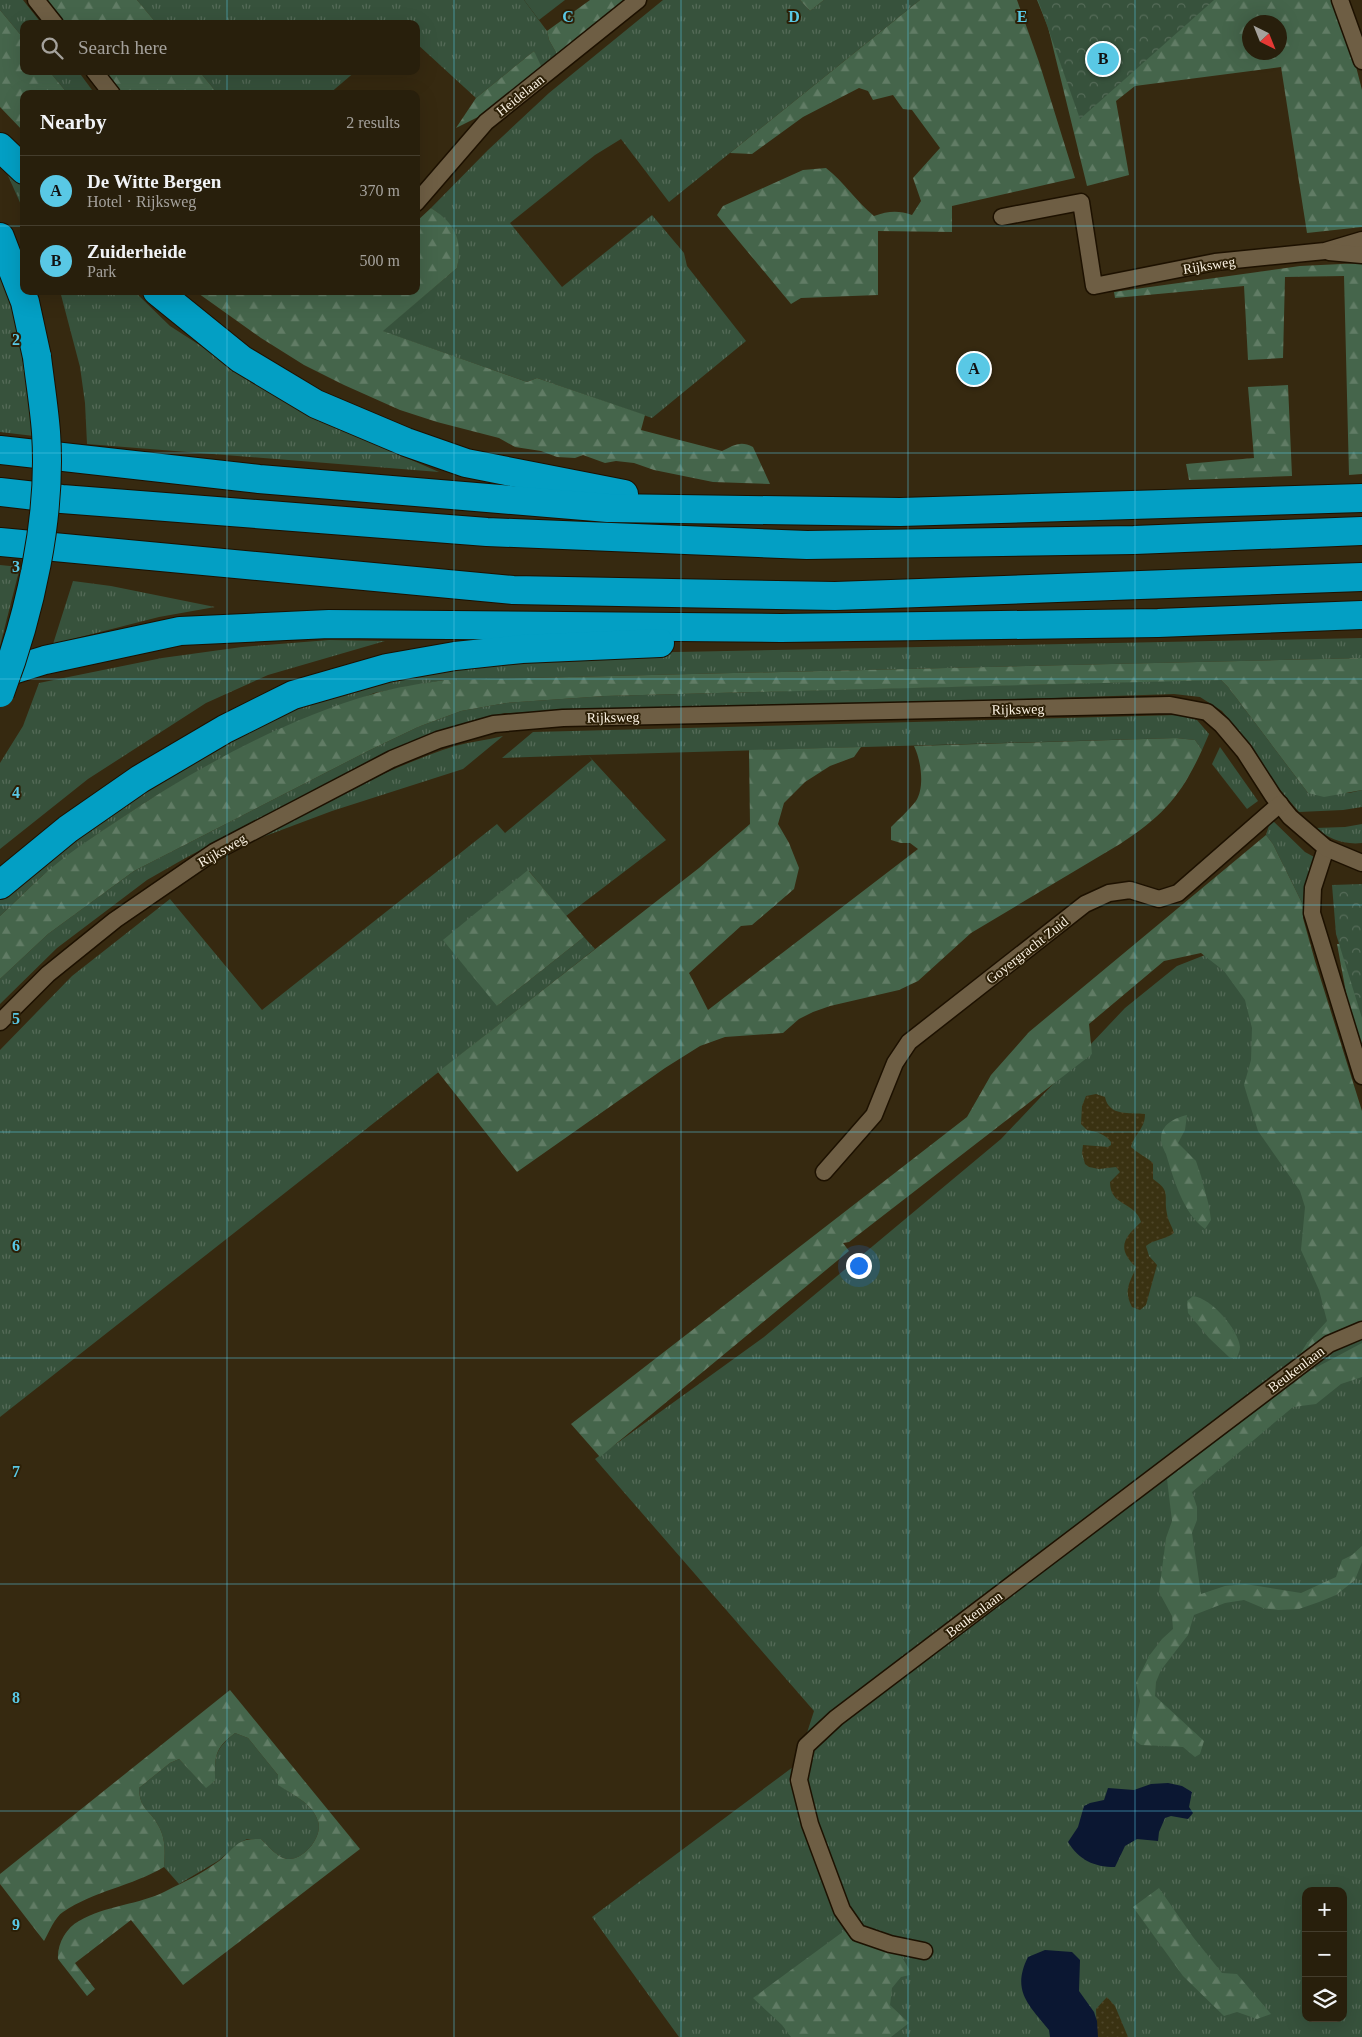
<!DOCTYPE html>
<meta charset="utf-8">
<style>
body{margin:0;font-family:Georgia,serif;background:#342c1a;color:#f1f3f6}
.controls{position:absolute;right:15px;bottom:15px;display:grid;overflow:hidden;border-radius:10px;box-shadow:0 5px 20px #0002}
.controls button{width:45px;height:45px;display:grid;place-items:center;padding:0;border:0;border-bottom:1px solid #443d2d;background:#281f0c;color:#f1f3f6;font:25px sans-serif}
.compass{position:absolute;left:1242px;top:15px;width:45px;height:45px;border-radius:50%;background:#281f0c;box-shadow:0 5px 20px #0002;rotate:137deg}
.you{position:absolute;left:858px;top:1265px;width:18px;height:18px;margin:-12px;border:4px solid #fff;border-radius:50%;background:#1a73e8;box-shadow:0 0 0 8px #1a73e833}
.badge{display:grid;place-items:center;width:32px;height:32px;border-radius:50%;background:#59c8e5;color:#111;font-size:16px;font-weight:700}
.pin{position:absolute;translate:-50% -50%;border:2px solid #fff;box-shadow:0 1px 5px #0006}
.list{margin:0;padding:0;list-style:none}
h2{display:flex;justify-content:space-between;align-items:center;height:65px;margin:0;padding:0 20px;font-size:21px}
h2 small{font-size:16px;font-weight:400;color:#a5a29d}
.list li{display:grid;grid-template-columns:32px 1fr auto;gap:15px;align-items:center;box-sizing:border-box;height:70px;padding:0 20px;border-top:1px solid #443d2d}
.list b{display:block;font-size:19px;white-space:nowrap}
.list p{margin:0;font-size:16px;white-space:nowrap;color:#a5a29d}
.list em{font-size:16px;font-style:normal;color:#a5a29d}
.icon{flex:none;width:28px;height:28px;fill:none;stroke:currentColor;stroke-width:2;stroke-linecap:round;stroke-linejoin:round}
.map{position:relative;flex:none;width:1362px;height:2037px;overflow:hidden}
.search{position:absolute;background:#281f0c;box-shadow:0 5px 20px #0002;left:20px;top:20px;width:400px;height:55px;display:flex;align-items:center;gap:12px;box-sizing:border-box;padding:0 18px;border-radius:10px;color:#a5a29d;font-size:19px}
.panel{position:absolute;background:#281f0c;box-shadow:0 5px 20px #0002;left:20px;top:90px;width:400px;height:205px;border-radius:10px}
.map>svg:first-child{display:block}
</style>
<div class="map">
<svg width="1362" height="2037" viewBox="0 0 1362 2037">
<defs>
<pattern id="grass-tufts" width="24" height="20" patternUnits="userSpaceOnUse" patternTransform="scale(1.25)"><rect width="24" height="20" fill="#37523c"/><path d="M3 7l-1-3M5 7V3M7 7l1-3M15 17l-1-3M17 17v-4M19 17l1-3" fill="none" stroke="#556b58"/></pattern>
<pattern id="forest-firs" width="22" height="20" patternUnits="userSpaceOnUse" patternTransform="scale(1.25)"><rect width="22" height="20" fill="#45654b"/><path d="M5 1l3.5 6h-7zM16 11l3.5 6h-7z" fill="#617c65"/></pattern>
<pattern id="sand-dots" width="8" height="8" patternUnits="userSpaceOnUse" patternTransform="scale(1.25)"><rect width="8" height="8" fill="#3a3212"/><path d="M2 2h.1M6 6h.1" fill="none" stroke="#4e4629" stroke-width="1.8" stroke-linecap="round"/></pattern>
<pattern id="park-crowns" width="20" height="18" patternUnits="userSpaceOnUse" patternTransform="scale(1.25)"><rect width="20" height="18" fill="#37523c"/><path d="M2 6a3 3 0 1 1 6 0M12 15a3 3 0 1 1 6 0" fill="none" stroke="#556b58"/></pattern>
</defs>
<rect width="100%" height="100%" fill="#362910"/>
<!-- grass -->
<g fill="url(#grass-tufts)" fill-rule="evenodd">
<path d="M 0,0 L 23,0 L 42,24 L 24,24 L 24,39 L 0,10 Z"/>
<path d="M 137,0 L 524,0 L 547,31 L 549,40 L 558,56 L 617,6 L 622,12 L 542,79 L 534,51 L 476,98 L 416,43 L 416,24 L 157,24 Z"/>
<path d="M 663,0 L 800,0 L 810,11 L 824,0 L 920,0 L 669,202 L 621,139 L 595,155 L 510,223 L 562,287 L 652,215 L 684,253 L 687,266 L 746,341 L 652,418 L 537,378 L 527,382 L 382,331 L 457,268 C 462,243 453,222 431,208 L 488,150 L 549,93 Z"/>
<path d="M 49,71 L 78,71 L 95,94 L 68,94 Z"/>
<path d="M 199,71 L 356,71 L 329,94 L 218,94 Z"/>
<path d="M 5,169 L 24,187 L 24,209 L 22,207 Z"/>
<path d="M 0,261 L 18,310 L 34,436 L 0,432 Z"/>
<path d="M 60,291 L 134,291 L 170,326 L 308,415 L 439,472 L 87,444 L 85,403 L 80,367 Z"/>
<path d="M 0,565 L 20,567 L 0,646 Z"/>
<path d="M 73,581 L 111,586 L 215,607 L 159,617 L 53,644 Z"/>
<path d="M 1362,638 L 1362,658 L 444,680 L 374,693 L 212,763 L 146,802 L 92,838 L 42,876 L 0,916 L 0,890 L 174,758 L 336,681 L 626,653 Z"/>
<path d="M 329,640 L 385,641 L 268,675 L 206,703 L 88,779 L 0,849 L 0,763 L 23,726 L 39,683 L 162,658 L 242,647 Z"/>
<path d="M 1198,680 L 1221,680 L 1228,687 L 1308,793 L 1349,793 L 1362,790 L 1362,807 L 1343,810 L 1299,812 L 1276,785 L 1246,740 L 1222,711 L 1200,697 L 1174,694 L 836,705 L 505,713 L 469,722 L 402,747 L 189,856 L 147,880 L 57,948 L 0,1004 L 0,979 L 48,934 L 134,871 L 368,751 L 418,727 L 461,711 L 506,703 L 605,696 Z"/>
<path d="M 1178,715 L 1197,720 L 1209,734 L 1202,750 L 1195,740 L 1176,738 L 588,755 L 666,840 L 566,916 L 529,871 L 497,1006 L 584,937 L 595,949 L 0,1417 L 0,1050 L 72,976 L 170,899 L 262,1010 L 497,824 L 505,833 L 592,760 L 588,755 L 502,758 L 533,732 Z"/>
<path d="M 503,736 L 463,769 L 332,811 L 241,845 C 310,810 380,770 455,746 C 470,742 487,740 503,736 Z"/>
<path d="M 1220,747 L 1258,801 L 1247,809 L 1212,764 Z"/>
<path d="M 1271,819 L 1305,852 L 1316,858 L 1304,907 L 1273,844 L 1266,835 Z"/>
<path d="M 1362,824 L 1362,843 C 1344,845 1329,839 1315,828 L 1345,827 Z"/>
<path d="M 1238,942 L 1362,1195 L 1362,2037 L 679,2037 L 592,1917 L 797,1764 L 814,1711 L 595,1459 L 764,1337 L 1001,1139 L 1125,1008 L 1177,966 ZM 1306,1891 L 1343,1891 L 1343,2018 L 1306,2018 Z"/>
<path d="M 235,1733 L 248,1738 L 278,1775 L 279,1785 C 293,1795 312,1803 318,1821 C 324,1838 299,1867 281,1857 C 274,1853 267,1845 261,1839 L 247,1839 L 241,1842 L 218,1861 L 179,1884 L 164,1867 C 165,1853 166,1838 158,1825 C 149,1808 140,1811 139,1788 L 170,1763 L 179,1759 L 206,1787 L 215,1781 C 215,1756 214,1750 235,1733 Z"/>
</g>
<!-- forest -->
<g fill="url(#forest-firs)" fill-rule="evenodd">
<path d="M 47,0 L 137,0 L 157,24 L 66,24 Z"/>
<path d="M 590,0 L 625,0 L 558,56 L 549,40 L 547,31 Z"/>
<path d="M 800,0 L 824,0 L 810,11 Z"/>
<path d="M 920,0 L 1017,0 L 1039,62 L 1075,178 L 952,206 L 952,232 L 878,231 L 878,295 L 801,298 L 791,304 L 717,215 L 723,206 L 803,170 L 826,168 C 844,182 856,201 874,216 C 888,211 898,210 912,215 L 921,201 L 913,178 L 940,148 L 912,110 L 903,109 L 893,95 L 873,100 L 868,91 L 859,88 L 803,117 L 752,154 L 730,153 Z"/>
<path d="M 1037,0 L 1339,0 L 1362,90 L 1362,227 L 1307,233 L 1281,67 L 1135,86 L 1116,101 L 1129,175 L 1087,186 L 1048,27 ZM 1250,22 L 1280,22 L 1280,52 L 1250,52 Z"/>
<path d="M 0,10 L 24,39 L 24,71 L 49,71 L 68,94 L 24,94 L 24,132 L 0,107 Z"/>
<path d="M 534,51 L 542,68 L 490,111 L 456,128 L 476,98 Z"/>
<path d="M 104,71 L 199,71 L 218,94 L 123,94 Z"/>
<path d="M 431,208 C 455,223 463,240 457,268 L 383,331 L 527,382 L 537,378 L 645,415 L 641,430 L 722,451 C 733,446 740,440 753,447 L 770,484 L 713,482 L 654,470 L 634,463 L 616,461 L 605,463 L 583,455 L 575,458 L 557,457 L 541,451 L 515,447 L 499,438 L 437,422 L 400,410 L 344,385 L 304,365 L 261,338 L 195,291 L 416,291 L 416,222 Z"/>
<path d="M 1362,263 L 1362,474 L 1349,475 L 1344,276 L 1285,277 L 1283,358 L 1248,360 L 1244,286 L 1115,298 L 1114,292 L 1300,266 Z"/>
<path d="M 1288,385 L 1292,476 L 1189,480 L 1186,464 L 1254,458 L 1248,387 Z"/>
<path d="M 1362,658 L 1362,790 L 1324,797 L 1308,793 L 1228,687 L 1221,680 L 605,696 L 506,703 L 461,711 L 418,727 L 368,751 L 134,871 L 48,934 L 0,979 L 0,916 C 14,903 27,890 41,877 C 65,855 93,837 120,819 C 198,767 283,720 373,694 C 396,687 420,684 444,680 Z"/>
<path d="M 1176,738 L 1195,740 L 1202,750 C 1181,796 1163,816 1120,844 L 971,933 L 918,981 L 899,990 L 830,1006 L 813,1012 L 799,1019 L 783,1033 L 725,1037 L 700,1046 L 665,1068 L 517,1172 L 438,1072 L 699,868 L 750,824 L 749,750 L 861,747 L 854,757 L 830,766 L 805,782 L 784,803 L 778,824 L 789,843 L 799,868 L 794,889 L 752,925 L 741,926 L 689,973 L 708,1010 L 918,849 L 910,843 L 901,843 L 891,840 L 891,827 C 899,819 909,810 916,801 C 925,787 921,760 914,746 Z"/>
<path d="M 1266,835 L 1273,844 L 1304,907 L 1303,918 L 1315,961 L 1362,1111 L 1362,1323 L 1312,1346 L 1300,1354 L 1307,1343 L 1327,1321 L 1319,1290 L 1301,1250 L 1305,1207 L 1300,1191 L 1258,1131 L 1244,1085 L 1251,1060 L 1252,1028 L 1245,1000 L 1224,971 L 1201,953 L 1164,961 L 1089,1024 L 1092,1054 L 849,1242 L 843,1243 L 849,1251 L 600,1457 L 571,1424 L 967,1117 L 991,1075 L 1029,1032 Z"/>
<path d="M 528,870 L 584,937 L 497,1006 L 443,940 Z"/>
<path d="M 1362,943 L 1362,1046 L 1347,998 L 1337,944 Z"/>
<path d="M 1187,1115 L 1185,1130 L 1178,1143 L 1196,1161 L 1201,1176 L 1209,1206 L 1211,1220 L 1205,1229 C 1183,1213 1174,1180 1166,1154 C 1164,1150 1161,1144 1161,1139 C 1161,1124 1175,1118 1187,1115 Z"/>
<path d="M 1193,1296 C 1211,1298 1238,1329 1240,1347 C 1240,1351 1238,1355 1236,1359 L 1229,1357 L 1209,1338 L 1188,1313 L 1187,1301 Z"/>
<path d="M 1362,1343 L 1362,1377 L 1341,1384 L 1316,1404 L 1293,1407 L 1192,1492 L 1197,1507 L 1197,1520 L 1192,1533 L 1201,1594 L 1225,1586 L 1245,1584 L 1301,1593 L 1336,1577 L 1342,1560 L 1352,1555 L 1362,1546 L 1362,1562 L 1355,1580 L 1336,1595 L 1319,1602 L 1299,1609 L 1278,1610 L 1263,1608 L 1244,1600 L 1225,1603 L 1194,1615 L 1188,1635 L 1161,1670 L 1156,1682 L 1155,1696 L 1204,1741 L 1200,1754 L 1195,1757 L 1183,1747 L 1141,1745 L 1132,1738 L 1140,1701 L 1136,1683 L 1149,1656 L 1162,1639 L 1173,1629 L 1172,1616 L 1159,1592 L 1166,1538 L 1172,1521 L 1167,1479 L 1302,1375 Z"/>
<path d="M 230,1690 L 360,1849 L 183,1985 L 131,1920 L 75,1963 L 95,1989 L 87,1996 L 58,1959 C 57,1944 66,1928 79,1921 C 106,1905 139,1905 166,1891 C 184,1882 203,1873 219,1861 C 227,1855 236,1842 246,1840 C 251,1839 256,1839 261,1839 C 267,1845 274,1853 281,1857 C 299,1867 324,1838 318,1821 C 312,1803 293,1795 278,1785 L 278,1775 L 248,1738 L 235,1733 C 214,1749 215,1756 215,1781 L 206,1788 L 179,1759 L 170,1763 L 139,1788 C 140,1811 149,1808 158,1825 C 166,1838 165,1853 164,1867 C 132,1886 94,1891 63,1912 C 55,1917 49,1932 44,1941 L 0,1884 L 0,1874 Z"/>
<path d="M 1159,1888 L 1193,1937 L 1222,1973 L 1237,1974 L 1271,2014 L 1257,2019 L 1237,2012 L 1224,2016 L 1183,1976 L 1133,1907 Z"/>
<path d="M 844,1931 L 860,1942 L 900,1954 L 909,1969 L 910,1975 L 901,1977 L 892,1988 L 890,2005 L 909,2023 L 891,2037 L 791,2037 L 782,2025 L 753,1998 Z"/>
</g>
<!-- sand -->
<g fill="url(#sand-dots)">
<path d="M 1096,1094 L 1105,1097 C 1109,1117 1130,1112 1145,1114 C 1145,1129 1135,1133 1131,1147 C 1137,1153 1145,1156 1153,1163 L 1153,1179 C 1172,1192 1163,1195 1167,1214 C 1168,1221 1172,1226 1174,1233 C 1165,1240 1154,1239 1146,1246 L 1149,1256 L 1157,1265 L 1146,1305 L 1140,1310 L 1132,1307 C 1123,1290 1130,1283 1136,1267 C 1116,1248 1124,1238 1141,1222 C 1135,1201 1110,1207 1110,1182 L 1120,1172 L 1116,1167 L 1099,1169 L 1089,1167 L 1085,1164 L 1082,1153 L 1083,1145 L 1108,1147 L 1111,1145 L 1111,1142 C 1105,1134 1097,1132 1087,1130 L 1081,1124 L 1082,1106 L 1086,1096 Z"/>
<path d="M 1107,1997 L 1115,2006 L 1128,2037 L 1097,2037 L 1096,2009 Z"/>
</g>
<!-- park -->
<g fill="url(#park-crowns)">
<path d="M 1038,0 L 1214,0 L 1080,119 Z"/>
<path d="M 1362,884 L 1362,1018 L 1336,934 L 1332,885 Z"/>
</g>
<!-- pitch -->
<path fill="#37523c" d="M 524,0 L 565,0 L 539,20 Z"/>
<!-- water -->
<g fill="#0b1732">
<path d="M 1168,1783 L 1182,1786 L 1192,1792 L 1189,1807 L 1193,1813 L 1188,1819 L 1171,1816 L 1165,1818 L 1159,1832 L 1158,1841 L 1137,1839 L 1125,1846 L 1115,1867 C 1094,1867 1079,1860 1068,1842 L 1078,1827 L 1084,1806 L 1090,1803 L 1104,1800 L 1108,1788 L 1134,1790 L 1151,1784 Z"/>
<path d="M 1045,1950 L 1072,1952 L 1080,1960 L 1079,1991 L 1094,2012 L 1097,2021 L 1098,2037 L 1050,2037 L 1049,2030 C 1029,2005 1011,1991 1028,1957 Z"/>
</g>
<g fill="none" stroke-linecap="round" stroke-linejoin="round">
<!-- street casing -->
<g stroke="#1d1100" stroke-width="19">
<g id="street">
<path d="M 36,0 L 55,24"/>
<path d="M 1340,0 L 1362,61"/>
<path d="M 94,71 L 112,94"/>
<path d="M 416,203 L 486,122 L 638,0"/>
<path d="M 1002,217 L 1081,202 L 1094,286 L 1215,262 L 1325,251 L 1362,240"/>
<path d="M 1329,252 L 1362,255"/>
<path d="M 1326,848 L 1313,888 L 1312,913 L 1362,1076"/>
<path d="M 0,1022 L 48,974 L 115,920 L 214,852 L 392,759 L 438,740 L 494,724 L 563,718 L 1170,705 L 1207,712 L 1222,725 L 1244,751 L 1273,796 L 1290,817 L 1326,848 L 1362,863"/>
<path d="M 824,1172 L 874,1115 L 895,1063 L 909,1042 L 1085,904 L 1109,893 L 1130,890 L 1159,899 L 1178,893 L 1280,804"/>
<path d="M 924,1951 L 890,1944 L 858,1933 L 842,1910 L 810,1824 L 799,1780 L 806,1746 L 836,1718 L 1329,1344 L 1362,1330"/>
</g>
</g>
<!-- highway casing -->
<g stroke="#1d1100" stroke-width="30">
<g id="highway">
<path d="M 0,147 L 24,170"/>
<path d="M 0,237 L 25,302 L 37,357"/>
<path d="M 157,291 L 241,359 L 316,404 L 406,442 L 466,463 L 624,494"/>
<path d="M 0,450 L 259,479 L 608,508 L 900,512 L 1362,498"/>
<path d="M 0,492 L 62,499 L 487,532 L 807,545 L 1134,540 L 1362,531"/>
<path d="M 0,542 L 513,590 L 835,596 L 1362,577"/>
<path d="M 0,674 L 45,660 L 180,631 L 329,624 L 781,628 L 1158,623 L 1362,615"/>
<path d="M 0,885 L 68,829 L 140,779 L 225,729 L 293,695 L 387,668 L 455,656 L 522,649 L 660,643"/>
</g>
</g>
<!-- street -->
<use href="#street" stroke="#6e5e44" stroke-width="16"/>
<!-- highway -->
<use href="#highway" stroke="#039fc4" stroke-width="28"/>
<!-- highway-bridge casing -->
<g stroke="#1d1100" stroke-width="30" stroke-linecap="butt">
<path id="highway-bridge" d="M 0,693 C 30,614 52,517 46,432 C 44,407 40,382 37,357"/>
</g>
<!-- highway-bridge -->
<use href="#highway-bridge" stroke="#039fc4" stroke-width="28"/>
</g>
<!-- grid -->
<path fill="none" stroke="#59c8e5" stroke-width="1" stroke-opacity="0.55" d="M 227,0 L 227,24M 454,0 L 454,2037M 681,0 L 681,2037M 908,0 L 908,2037M 1135,0 L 1135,2037M 227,71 L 227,94M 0,226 L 24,226M 416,226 L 1362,226M 227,291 L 227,2037M 0,453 L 1362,453M 0,679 L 1362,679M 0,905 L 1362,905M 0,1132 L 1362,1132M 0,1358 L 1362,1358M 0,1584 L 1362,1584M 0,1811 L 1362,1811"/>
<g text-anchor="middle" stroke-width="4" stroke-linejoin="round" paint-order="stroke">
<!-- street labels -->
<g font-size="14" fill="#fbf2e3" stroke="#2c1f06">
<text transform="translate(520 95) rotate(-39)" y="5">Heidelaan</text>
<text transform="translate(1209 265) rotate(-9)" y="5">Rijksweg</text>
<text transform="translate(1018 709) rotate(-1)" y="5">Rijksweg</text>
<text transform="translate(613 717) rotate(-1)" y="5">Rijksweg</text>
<text transform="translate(222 850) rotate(-30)" y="5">Rijksweg</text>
<text transform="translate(1027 950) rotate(-38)" y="5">Goyergracht Zuid</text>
<text transform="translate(1296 1369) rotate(-37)" y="5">Beukenlaan</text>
<text transform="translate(974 1614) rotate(-37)" y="5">Beukenlaan</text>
</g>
</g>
<g font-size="16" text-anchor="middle" font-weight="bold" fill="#59c8e5" stroke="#2c1f06" stroke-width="4" stroke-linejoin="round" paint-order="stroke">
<text x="568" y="22">C</text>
<text x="794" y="22">D</text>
<text x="1022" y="22">E</text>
<text x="16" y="345">2</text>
<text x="16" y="572">3</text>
<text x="16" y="798">4</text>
<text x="16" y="1024">5</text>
<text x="16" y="1251">6</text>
<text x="16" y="1477">7</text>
<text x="16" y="1703">8</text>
<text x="16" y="1930">9</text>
</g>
</svg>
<div class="controls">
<button>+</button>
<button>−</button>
<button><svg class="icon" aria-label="layers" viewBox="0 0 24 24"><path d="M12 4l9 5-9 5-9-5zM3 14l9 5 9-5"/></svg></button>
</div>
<svg class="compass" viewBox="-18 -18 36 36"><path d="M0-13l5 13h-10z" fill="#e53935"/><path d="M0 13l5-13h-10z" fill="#a5a29d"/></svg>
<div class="you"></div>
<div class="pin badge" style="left:974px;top:369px">A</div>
<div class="pin badge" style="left:1103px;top:59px">B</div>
<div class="search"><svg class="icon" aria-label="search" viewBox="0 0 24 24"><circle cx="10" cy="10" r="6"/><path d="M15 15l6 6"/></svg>Search here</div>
<section class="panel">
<h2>Nearby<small>2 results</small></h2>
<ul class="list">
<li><span class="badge">A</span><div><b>De Witte Bergen</b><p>Hotel · Rijksweg</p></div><em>370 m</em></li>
<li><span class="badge">B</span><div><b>Zuiderheide</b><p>Park</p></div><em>500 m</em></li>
</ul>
</section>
</div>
